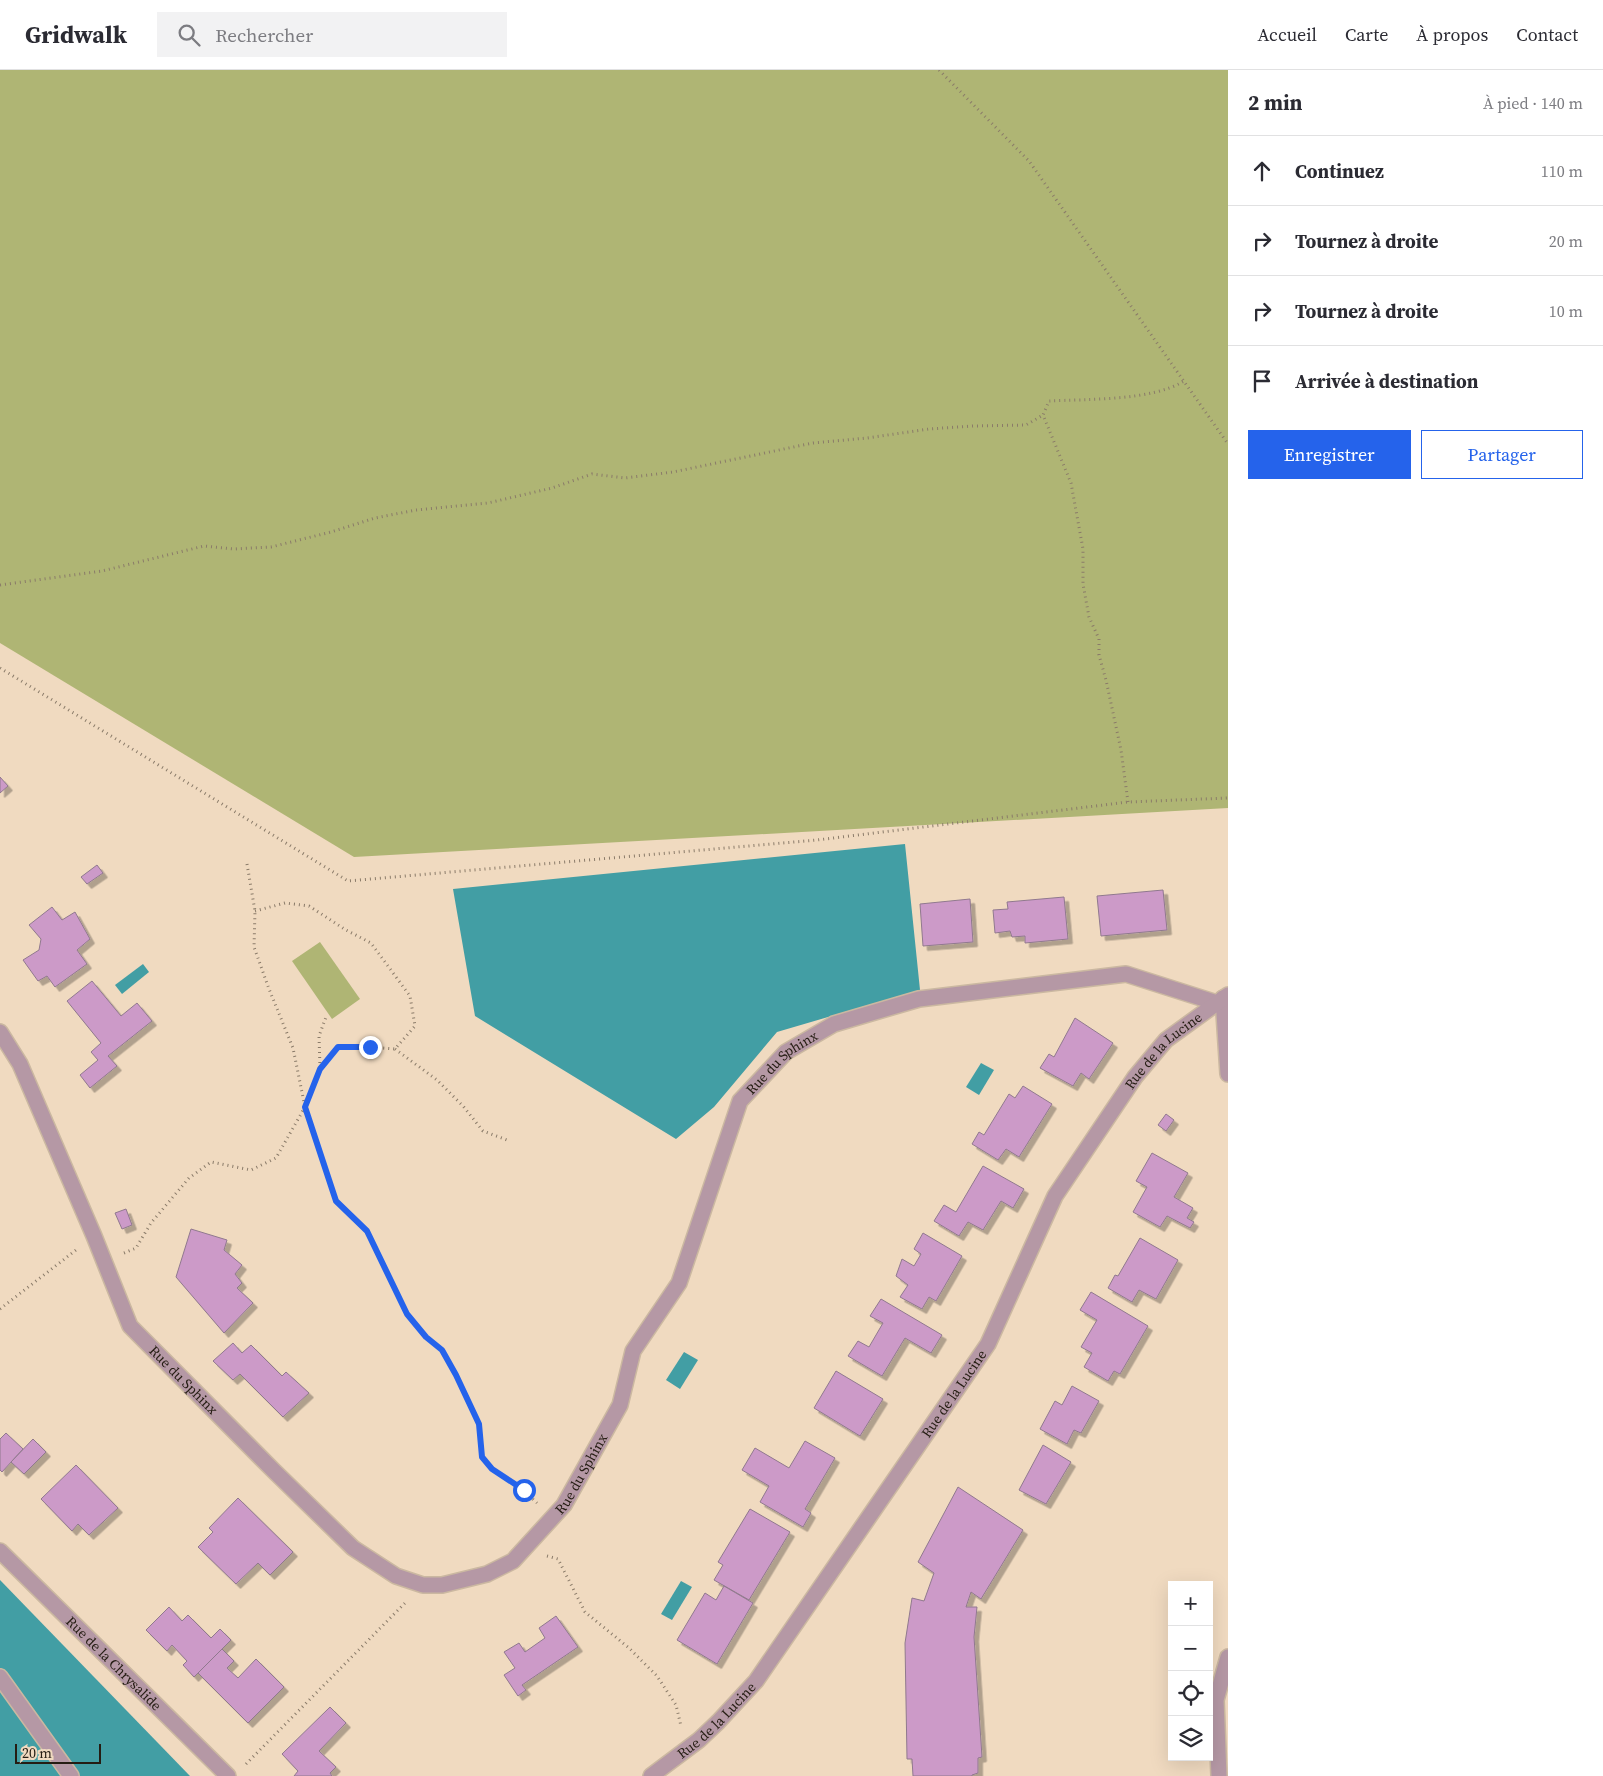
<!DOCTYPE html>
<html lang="fr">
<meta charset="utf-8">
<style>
body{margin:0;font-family:"Source Serif 4",serif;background:#f2f2f3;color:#2b2b33}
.controls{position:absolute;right:15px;bottom:15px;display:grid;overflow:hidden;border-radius:0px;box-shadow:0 5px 20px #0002}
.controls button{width:45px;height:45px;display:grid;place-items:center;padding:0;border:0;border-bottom:1px solid #e1e1e2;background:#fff;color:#2b2b33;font:25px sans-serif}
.scale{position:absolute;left:15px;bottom:12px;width:86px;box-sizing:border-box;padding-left:5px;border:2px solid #251d13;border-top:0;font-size:14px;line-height:18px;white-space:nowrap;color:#251d13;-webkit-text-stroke:4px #f0dac0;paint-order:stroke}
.stop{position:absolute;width:15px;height:15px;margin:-11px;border:4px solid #2563eb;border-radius:50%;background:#fff}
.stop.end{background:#2563eb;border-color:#fff;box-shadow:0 1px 5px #0008}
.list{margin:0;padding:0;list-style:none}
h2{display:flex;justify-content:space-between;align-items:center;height:65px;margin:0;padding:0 20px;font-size:21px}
h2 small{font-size:16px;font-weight:400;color:#7c7c81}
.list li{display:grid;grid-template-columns:32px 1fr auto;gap:15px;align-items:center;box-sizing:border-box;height:70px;padding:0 20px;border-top:1px solid #e1e1e2}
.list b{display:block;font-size:19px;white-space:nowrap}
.list em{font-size:16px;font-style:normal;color:#7c7c81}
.actions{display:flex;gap:10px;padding:15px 20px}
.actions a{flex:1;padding:11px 0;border:1px solid #2563eb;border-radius:0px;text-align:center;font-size:18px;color:#2563eb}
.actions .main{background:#2563eb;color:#fff}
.icon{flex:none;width:28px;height:28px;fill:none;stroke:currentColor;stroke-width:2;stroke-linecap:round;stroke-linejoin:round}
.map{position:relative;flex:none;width:1228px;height:1706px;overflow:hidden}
header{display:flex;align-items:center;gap:30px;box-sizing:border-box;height:70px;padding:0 25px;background:#fff;border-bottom:1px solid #e1e1e2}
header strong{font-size:24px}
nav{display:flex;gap:28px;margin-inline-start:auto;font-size:18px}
.search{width:350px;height:45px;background:#f2f2f3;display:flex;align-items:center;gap:12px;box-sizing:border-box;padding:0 18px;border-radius:0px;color:#7c7c81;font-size:19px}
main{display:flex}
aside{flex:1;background:#fff}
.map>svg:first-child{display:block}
</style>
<header>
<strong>Gridwalk</strong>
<div class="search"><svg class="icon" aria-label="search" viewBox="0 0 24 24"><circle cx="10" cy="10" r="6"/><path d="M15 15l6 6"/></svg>Rechercher</div>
<nav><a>Accueil</a><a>Carte</a><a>À propos</a><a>Contact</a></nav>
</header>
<main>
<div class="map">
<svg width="1228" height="1706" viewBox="0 0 1228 1706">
<defs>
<filter id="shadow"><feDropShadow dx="4.5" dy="4.5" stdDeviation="0" flood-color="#0004"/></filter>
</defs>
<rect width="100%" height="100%" fill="#f0dac0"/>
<!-- green -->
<g fill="#afb574">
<path d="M 0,0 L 1228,0 L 1228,738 L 354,787 L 0,573 Z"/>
<path d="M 320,872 L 360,929 L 332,949 L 292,891 Z"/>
</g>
<!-- water -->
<g fill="#429ea4">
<path d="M 905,774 L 920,920 L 777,962 L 714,1037 L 676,1069 L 475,946 L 453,819 Z"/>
<path d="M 143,894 L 149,902 L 122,924 L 115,915 Z"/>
<path d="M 981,993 L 994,1000 L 979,1025 L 966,1017 Z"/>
<path d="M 684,1282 L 698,1290 L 680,1319 L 666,1310 Z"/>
<path d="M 0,1510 L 190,1706 L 0,1706 Z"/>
<path d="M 681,1511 L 692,1517 L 672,1550 L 661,1544 Z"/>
</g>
<!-- building -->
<g fill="#cc9ac8" stroke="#90798e" filter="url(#shadow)">
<path d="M 0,707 L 8,716 L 0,723 Z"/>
<path d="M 97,795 L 103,803 L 87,814 L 81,807 Z"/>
<path d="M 1163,820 L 1167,860 L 1101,866 L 1097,826 Z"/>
<path d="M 1064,827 L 1068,869 L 1025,873 L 1025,866 L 1012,867 L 1010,861 L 995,863 L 993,840 L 1008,839 L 1007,832 Z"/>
<path d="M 970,829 L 973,872 L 923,876 L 920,834 Z"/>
<path d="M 52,837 L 62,850 L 75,842 L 90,869 L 77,880 L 87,894 L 55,917 L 47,906 L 38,911 L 23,890 L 39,880 L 41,869 L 29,855 Z"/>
<path d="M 92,911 L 121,946 L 137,933 L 152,951 L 108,986 L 117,996 L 90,1018 L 80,1005 L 98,990 L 91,982 L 101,973 L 67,931 Z"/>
<path d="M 1075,948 L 1113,973 L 1089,1009 L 1081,1003 L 1073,1016 L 1040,998 L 1049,984 L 1054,987 Z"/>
<path d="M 1023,1016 L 1052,1034 L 1019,1087 L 1006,1079 L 998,1090 L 972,1074 L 979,1062 L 984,1065 L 1009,1024 L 1015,1028 Z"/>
<path d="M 1166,1044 L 1174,1050 L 1166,1061 L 1158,1055 Z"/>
<path d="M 1152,1083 L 1188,1103 L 1174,1127 L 1193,1138 L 1187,1148 L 1194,1152 L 1190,1158 L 1167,1146 L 1160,1157 L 1133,1142 L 1147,1117 L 1136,1111 Z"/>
<path d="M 983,1096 L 1024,1119 L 1013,1138 L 1001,1131 L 983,1160 L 968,1152 L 959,1166 L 934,1151 L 944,1135 L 956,1142 Z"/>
<path d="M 126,1139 L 132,1155 L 122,1159 L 115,1143 Z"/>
<path d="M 191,1159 L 227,1170 L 224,1180 L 242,1195 L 235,1204 L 242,1213 L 237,1218 L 253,1233 L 224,1263 L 176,1207 Z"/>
<path d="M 923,1163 L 962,1186 L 936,1231 L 929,1227 L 922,1239 L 900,1227 L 908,1215 L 896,1206 L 902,1189 L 914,1196 L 921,1184 L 914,1179 Z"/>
<path d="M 1140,1168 L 1178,1190 L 1156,1229 L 1139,1220 L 1132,1232 L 1108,1218 L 1115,1205 L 1118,1206 Z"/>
<path d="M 1091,1222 L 1148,1256 L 1120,1304 L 1114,1301 L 1108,1311 L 1084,1297 L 1092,1283 L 1081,1277 L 1097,1250 L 1080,1240 Z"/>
<path d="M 881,1229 L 942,1265 L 931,1283 L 905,1268 L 882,1306 L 848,1286 L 858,1271 L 869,1277 L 883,1253 L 870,1246 Z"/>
<path d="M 233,1273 L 242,1283 L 251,1275 L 282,1306 L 286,1302 L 309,1323 L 283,1347 L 240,1304 L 233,1310 L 213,1291 Z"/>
<path d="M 836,1301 L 883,1329 L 860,1366 L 814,1338 Z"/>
<path d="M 1072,1316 L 1099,1331 L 1081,1363 L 1074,1360 L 1067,1374 L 1040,1359 L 1055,1331 L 1062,1335 Z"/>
<path d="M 6,1363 L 23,1379 L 2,1402 L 0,1400 L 0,1369 Z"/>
<path d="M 33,1369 L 46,1382 L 24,1404 L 11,1392 Z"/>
<path d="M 805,1371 L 835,1388 L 805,1439 L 811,1443 L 803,1457 L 760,1432 L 769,1416 L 742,1400 L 755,1378 L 789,1398 Z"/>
<path d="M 1043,1375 L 1071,1392 L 1046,1434 L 1019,1420 Z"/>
<path d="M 76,1395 L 118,1438 L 89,1465 L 78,1454 L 72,1461 L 41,1429 Z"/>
<path d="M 958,1417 L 1023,1460 L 981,1529 L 971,1522 L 966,1537 L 977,1537 L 974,1567 L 982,1687 L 978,1688 L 978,1703 L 972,1705 L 972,1706 L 913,1706 L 912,1689 L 907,1689 L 905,1573 L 912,1528 L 924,1531 L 934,1503 L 918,1492 Z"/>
<path d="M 238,1428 L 293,1482 L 270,1505 L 258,1493 L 236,1514 L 198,1477 L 213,1462 L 209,1458 Z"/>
<path d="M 750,1439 L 790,1462 L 749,1530 L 714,1510 L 723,1495 L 718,1492 Z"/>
<path d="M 724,1516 L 753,1533 L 717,1594 L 677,1570 L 705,1523 L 716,1530 Z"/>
<path d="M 169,1537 L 182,1551 L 188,1545 L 211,1568 L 220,1559 L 231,1570 L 194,1607 L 183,1595 L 187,1591 L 172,1575 L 167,1581 L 146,1560 Z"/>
<path d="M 556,1546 L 578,1577 L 522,1615 L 526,1620 L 518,1626 L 504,1605 L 515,1598 L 504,1582 L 519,1573 L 525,1582 L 545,1568 L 539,1558 Z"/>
<path d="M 222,1579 L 234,1591 L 227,1598 L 238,1608 L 256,1589 L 284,1617 L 248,1653 L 198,1603 Z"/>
<path d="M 330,1637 L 346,1653 L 319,1681 L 336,1697 L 330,1703 L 332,1706 L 294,1706 L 298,1701 L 282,1684 Z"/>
</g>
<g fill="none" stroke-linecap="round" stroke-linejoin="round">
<!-- minor casing -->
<g stroke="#cbb8a1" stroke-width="18">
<g id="minor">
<path d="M 1223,928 L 1228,1004"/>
<path id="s1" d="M 0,962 L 20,994 L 94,1166 L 130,1256 L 274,1401 L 353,1478 L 396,1506 L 423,1515 L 442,1515 L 487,1504 L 513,1491 L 564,1435 L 620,1335 L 633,1281 L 679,1213 L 740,1031 L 786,982 L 834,954 L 919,929 L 1126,904 L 1217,933"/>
<path id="s2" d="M 0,1481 L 228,1706"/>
<path d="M 0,1607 L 71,1706"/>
<path id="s3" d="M 651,1706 L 699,1670 L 718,1652 L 756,1611 L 988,1274 L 1055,1126 L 1135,1007 L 1166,970 L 1228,925"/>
<path d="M 1219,1706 L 1216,1630 L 1228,1587"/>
</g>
</g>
<!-- path -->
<g stroke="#8a7b69" stroke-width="3" stroke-dasharray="1 4" stroke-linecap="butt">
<path d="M 939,0 L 1029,91 L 1228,374"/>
<path d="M 0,515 L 102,501 L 204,476 L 234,479 L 271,477 L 331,462 L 375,448 L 416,440 L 488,433 L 552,418 L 592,404 L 625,408 L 673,402 L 813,373 L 867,368 L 929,359 L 973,356 L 1026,355 L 1043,345"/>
<path d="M 0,598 L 348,811 L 817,770 L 1128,732 L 1228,728"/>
<path d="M 1128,732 L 1121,680 L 1106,610 L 1099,585 L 1099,569 L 1089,547 L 1083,514 L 1083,479 L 1071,413 L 1043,345 L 1049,331 C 1087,329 1152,331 1184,311"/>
<path d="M 247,794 L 255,841 L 254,877 L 269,919 L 293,978 L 305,1037 L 335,1131 L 367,1161 L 407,1244 L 427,1267 L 442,1280 L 456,1305 L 479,1355 L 481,1387 L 492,1399 L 523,1420 L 537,1433"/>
<path d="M 395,979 L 437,1010 L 463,1036 L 483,1061 L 507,1070"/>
<path d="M 320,998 L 319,966 L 326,947"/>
<path d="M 124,1183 L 136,1178 L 151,1153 L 189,1108 L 211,1092 L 251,1100 L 276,1088 L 305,1037 L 320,999 L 338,977 L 370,977 L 395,979 L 415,956 L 410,926 L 371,873 L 346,860 L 309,836 L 285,833 L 255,841"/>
<path d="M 0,1239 L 76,1180"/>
<path d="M 547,1486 L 558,1489 L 585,1542 L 629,1578 L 657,1606 L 676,1635 L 681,1656"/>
<path d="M 246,1694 L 405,1533"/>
</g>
<!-- minor -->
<use href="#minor" stroke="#b598a5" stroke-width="15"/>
</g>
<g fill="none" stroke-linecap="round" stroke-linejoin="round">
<!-- route -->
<path stroke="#2563eb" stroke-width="6" d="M 370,977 L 338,977 L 320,999 L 305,1037 L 336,1131 L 367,1161 L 407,1244 L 426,1267 L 442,1280 L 456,1305 L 479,1354 L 482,1387 L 492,1399 L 524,1420"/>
</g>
<g text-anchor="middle" stroke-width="5" stroke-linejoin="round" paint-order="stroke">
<!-- street labels -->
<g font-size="14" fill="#251d13" stroke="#f0dac0">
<text dy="5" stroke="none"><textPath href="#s3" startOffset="896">Rue de la Lucine</textPath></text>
<text dy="5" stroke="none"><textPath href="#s1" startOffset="1388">Rue du Sphinx</textPath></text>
<text dy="5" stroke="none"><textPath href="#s1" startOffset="398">Rue du Sphinx</textPath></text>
<text dy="5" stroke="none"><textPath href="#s3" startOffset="491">Rue de la Lucine</textPath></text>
<text dy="5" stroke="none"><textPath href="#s1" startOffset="922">Rue du Sphinx</textPath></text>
<text dy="5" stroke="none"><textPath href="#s2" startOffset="160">Rue de la Chrysalide</textPath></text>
<text dy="5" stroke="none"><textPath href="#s3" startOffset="86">Rue de la Lucine</textPath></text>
</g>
</g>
</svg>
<div class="controls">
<button>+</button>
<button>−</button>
<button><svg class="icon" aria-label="locate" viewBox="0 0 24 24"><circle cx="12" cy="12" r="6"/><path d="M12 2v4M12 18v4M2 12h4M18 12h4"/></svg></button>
<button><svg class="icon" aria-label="layers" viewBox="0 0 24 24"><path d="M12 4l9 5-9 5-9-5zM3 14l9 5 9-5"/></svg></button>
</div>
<div class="scale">20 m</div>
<div class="stop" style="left:524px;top:1420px"></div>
<div class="stop end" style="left:370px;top:977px"></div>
</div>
<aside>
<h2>2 min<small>À pied · 140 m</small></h2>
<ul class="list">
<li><svg class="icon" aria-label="ahead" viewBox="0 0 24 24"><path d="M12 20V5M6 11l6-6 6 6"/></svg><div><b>Continuez</b></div><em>110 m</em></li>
<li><svg class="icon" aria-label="right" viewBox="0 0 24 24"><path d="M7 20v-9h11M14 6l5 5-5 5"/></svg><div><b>Tournez à droite</b></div><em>20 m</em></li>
<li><svg class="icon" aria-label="right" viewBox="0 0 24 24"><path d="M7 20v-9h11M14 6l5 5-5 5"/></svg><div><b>Tournez à droite</b></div><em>10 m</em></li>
<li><svg class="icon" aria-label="arrive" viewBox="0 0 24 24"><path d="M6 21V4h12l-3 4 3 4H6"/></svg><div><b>Arrivée à destination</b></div></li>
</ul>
<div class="actions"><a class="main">Enregistrer</a><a>Partager</a></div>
</aside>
</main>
